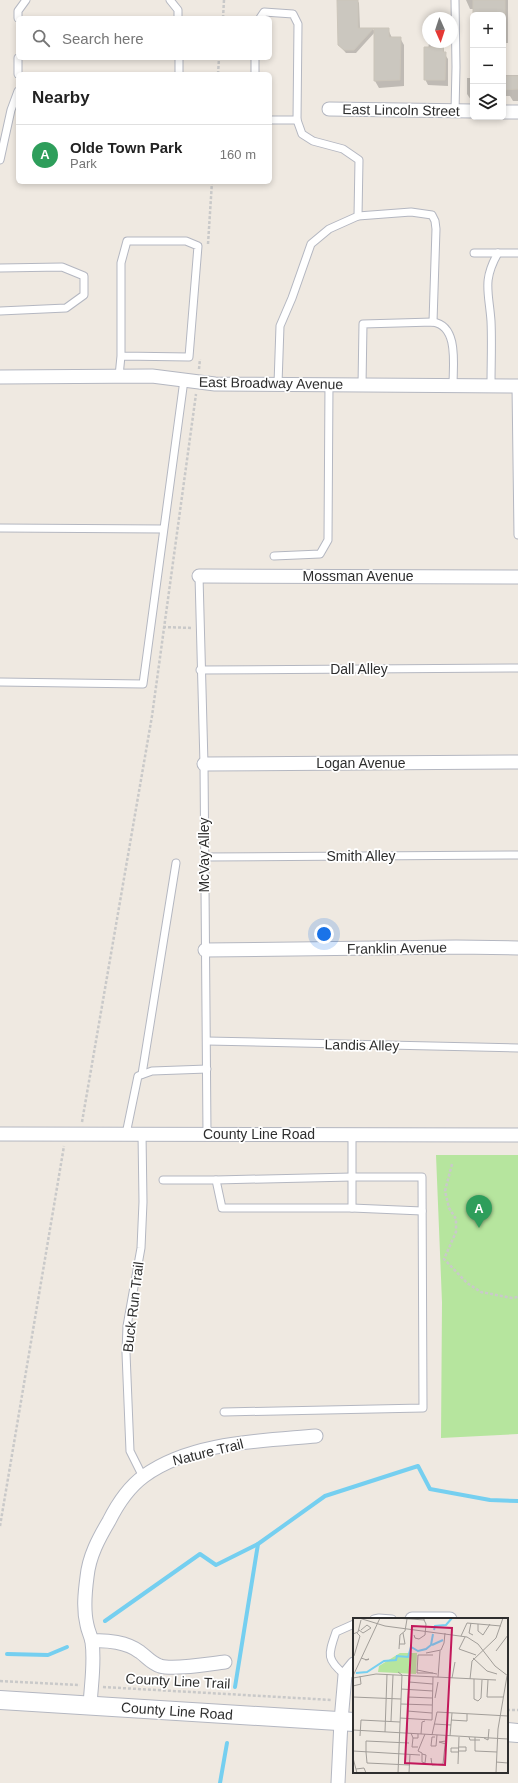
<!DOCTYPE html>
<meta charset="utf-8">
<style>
body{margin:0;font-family:Arial,sans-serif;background:#f6f6f6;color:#222}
.controls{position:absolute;right:12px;top:12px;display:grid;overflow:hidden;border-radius:6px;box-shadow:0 2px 6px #0003}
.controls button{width:36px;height:36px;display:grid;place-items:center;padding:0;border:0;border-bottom:1px solid #e0e0e0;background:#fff;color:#222;font:20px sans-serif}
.compass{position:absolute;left:422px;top:12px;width:36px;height:36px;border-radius:50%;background:#fff;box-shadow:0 2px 6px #0003;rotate:177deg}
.you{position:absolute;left:324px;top:934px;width:14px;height:14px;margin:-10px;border:3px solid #fff;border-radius:50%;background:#1a73e8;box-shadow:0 0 0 6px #1a73e833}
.badge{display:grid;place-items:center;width:26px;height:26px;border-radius:50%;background:#1a73e8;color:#fff;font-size:13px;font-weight:700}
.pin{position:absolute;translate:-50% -33px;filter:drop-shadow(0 1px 2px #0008)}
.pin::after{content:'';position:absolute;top:21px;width:14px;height:12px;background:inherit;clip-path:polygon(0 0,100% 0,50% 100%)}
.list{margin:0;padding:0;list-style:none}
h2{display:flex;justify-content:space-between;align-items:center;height:52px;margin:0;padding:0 16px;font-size:17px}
h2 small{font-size:13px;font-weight:400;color:#767676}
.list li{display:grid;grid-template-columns:26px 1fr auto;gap:12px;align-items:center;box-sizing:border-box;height:60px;padding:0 16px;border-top:1px solid #e0e0e0}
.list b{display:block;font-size:15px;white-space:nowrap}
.list p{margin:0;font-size:13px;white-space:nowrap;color:#767676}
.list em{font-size:13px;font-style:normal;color:#767676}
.icon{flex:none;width:22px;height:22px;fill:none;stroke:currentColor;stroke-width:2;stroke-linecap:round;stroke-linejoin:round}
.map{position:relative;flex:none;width:518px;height:1783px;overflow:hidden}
.search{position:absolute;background:#fff;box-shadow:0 2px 6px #0003;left:16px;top:16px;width:256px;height:44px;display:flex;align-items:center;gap:10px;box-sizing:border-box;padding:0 14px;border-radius:6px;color:#767676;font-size:15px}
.panel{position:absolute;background:#fff;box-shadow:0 2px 6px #0003;left:16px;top:72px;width:256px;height:112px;border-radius:6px}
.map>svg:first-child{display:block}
</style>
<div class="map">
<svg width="518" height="1783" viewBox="0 0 518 1783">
<rect width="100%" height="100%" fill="#efe9e1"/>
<!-- green -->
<path fill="#b6e59e" d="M 436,1155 L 518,1155 L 518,1434 L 441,1438 L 442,1302 Z"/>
<!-- shadow -->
<g fill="#0003">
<path d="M 338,0 L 357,0 L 359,3 L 360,29 L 373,29 L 375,32 L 356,53 L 346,53 L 339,45 Z"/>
<path d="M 466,0 L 508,0 L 508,43 L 503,43 L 503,15 L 474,15 L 474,9 L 470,9 Z"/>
<path d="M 388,29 L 392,38 L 400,38 L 404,45 L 404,86 L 379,88 L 375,81 Z"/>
<path d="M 429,42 L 444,42 L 444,53 L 448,59 L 448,86 L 428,85 L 425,79 Z"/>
<path d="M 503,75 L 518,75 L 518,101 L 513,101 L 510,96 L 503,96 Z"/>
<path d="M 467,78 L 473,78 L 473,100 L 471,100 L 467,94 Z"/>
</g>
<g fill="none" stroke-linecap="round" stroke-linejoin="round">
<!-- stream -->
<g stroke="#75cff0" stroke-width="4">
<path d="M 105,1621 L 200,1554 L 216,1565 L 258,1544"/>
<path d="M 7,1654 L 48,1655 L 67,1647"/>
<path d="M 235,1687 L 258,1544 L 325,1496 L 418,1466 L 430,1489 L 490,1500 L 518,1501"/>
<path d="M 220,1783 L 227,1743"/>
</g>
</g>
<!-- building -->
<g fill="#cbc7bf" stroke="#cbc5ba">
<path d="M 337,0 L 358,0 L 358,28 L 374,28 L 354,50 L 344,50 L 338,45 Z"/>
<rect x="473" y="0" width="32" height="15"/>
<path d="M 374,28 L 389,28 L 389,37 L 401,37 L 400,80 L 374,81 Z"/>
<path d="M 424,47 L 443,47 L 443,52 L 446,52 L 445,80 L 424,80 Z"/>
<path d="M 503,76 L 518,76 L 518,89 L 503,90 Z"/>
</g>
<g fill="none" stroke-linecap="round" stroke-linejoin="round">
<!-- service casing -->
<g stroke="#b4b7c1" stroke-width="9">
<g id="service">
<path d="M 170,0 L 178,10 L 178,18"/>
<path d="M 18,18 L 18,11 L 26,0"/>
<path d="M 260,18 L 264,12 L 293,14 L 298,24 L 297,120 L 302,134 L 313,141 L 343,149 L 359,160 L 358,216 L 329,229 L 311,244 L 292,298 L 280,326 L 278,384"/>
<path d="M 18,58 L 18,74"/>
<path d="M 179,58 L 179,74"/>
<path d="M 255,74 L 255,58"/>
<path d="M 455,111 L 456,67 L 455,0"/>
<path d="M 270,120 L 297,120"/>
<path d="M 0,160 L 11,110 L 18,91"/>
<path d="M 358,216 L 411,212 L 432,215 L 435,221 L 436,229 L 433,322"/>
<path d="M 474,253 L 518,253"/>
<path d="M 0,268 L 62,267 L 84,276 L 84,295 L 66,308 L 0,311"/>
<path d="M 119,376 L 121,356 L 121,263 L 127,241 L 186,241 L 198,246 L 189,357 L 121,356"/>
<path d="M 362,385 L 363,324 L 433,322 C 459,326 453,365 453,385"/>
<path d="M 491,385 C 491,364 492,342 491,321 C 489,292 482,281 498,253"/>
<path d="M 516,386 L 518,535"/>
<path d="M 0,528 L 163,529"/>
<path d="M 274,556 L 320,554 L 328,540 L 329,384"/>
<path d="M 199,576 L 204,764 L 207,1134"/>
<path d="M 200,670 L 518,668"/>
<path d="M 0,682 L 143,684 L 184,380"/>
<path d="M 204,857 L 518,855"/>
<path d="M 207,1041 L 518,1048"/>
<path d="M 142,1074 L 176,863"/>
<path d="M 126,1134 L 138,1076 L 152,1071 L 207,1069"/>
<path d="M 142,1134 L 143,1202 L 141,1248 L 127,1326 L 126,1353 L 130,1451 L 143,1477"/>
<path d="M 352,1134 L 352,1208"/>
<path d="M 163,1180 L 216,1180 L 222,1208 L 352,1208 L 422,1211"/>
<path d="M 216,1180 L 352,1177 L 422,1177 L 423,1408 L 224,1412"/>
<path d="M 374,1619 L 379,1618 L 392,1619"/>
<path d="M 345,1675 C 326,1659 328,1655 336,1632 L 354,1624"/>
</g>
</g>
<!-- minor casing -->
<g stroke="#b4b7c1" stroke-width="15">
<g id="minor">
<path d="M 329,109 L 473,111"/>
<path d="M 503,112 L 518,112"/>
<path d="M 0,377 L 152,376 L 215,384 L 518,386"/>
<path d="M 199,576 L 518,577"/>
<path d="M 204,764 L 518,762"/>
<path d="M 205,950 L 456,947 L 518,948"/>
<path d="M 0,1134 L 518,1135"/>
<path d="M 412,1619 L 450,1619"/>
<path d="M 92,1641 C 107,1640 127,1642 140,1652 C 147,1657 151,1663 160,1666 C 174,1670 208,1664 225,1662"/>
<path d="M 90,1706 C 91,1685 95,1663 92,1642 C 91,1636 88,1631 87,1625 C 83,1609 85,1592 87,1577 C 89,1556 99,1538 109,1521 C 117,1505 129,1487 144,1476 C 191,1442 260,1441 316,1436"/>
<path d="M 338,1783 L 341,1721 L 345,1675 L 354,1664"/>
</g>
</g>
<!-- secondary casing -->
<g stroke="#b4b7c1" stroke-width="20">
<g id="secondary">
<path d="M 0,1700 L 354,1722"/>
<path d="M 507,1732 L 518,1733"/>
</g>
</g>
<!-- path -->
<g stroke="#c9c9c9" stroke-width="2.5" stroke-dasharray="3 2" stroke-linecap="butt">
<path d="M 223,18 L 224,0"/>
<path d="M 218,74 L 219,58"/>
<path d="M 208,244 L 212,182"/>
<path d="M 199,369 L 200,359"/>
<path d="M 163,627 L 192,628"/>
<path d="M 82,1122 L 152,716 L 196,394"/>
<path d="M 452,1164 L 445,1191 L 449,1208 L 456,1219 L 456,1232 L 444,1259 L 467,1283 L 481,1292 L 512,1298 L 518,1297"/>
<path d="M 0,1526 L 64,1146"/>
<path d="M 0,1681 L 80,1685"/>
<path d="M 103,1687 L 332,1700"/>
<path d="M 507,1710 L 518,1710"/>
</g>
<!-- service -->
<use href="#service" stroke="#fff" stroke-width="7"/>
<!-- minor -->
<use href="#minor" stroke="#fff" stroke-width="13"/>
<!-- secondary -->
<use href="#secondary" stroke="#fff" stroke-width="18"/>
</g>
<g text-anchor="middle" stroke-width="3.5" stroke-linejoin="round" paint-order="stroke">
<!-- street labels -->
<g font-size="14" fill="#2e2e2e" stroke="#fff">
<text transform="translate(401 110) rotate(1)" y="5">East Lincoln Street</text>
<text transform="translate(271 383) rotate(1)" y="5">East Broadway Avenue</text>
<text x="358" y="581">Mossman Avenue</text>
<text x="359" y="674">Dall Alley</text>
<text x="361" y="768">Logan Avenue</text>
<text transform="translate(204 855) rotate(-90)" y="5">McVay Alley</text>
<text x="361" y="861">Smith Alley</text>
<text transform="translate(397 948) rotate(-1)" y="5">Franklin Avenue</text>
<text transform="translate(362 1045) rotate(1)" y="5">Landis Alley</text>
<text x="259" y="1139">County Line Road</text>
<text transform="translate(133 1307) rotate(-83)" y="5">Buck Run Trail</text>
<text transform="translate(208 1452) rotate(-14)" y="5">Nature Trail</text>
<text transform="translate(178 1681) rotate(3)" y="5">County Line Trail</text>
<text transform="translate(177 1711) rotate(4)" y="5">County Line Road</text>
</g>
</g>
<!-- overview -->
<g transform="translate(353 1618)">
<rect width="155" height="155" fill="#efe9e1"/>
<path d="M 47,35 L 64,35 L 63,56 L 25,54 L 26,48 Z" fill="#b6e59e"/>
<path fill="none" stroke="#75cff0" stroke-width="2" d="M 81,12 L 82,8 L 93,7 L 99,0M 79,27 L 90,22M 3,55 L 14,54 L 31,43 L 43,42 L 44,38 L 55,39 L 58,29 L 65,33 L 73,31 L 78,27 L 80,16"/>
<path fill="none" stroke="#a29e99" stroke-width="1" d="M 6,0 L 32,8 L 114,19 L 125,26 L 142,48 L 155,58M 42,0 L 72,2M 118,5 L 116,15 L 120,17M 125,6 L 125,13 L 130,17 L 137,6M 6,12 L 10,15 L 18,10 L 14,7 L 8,12M 0,16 L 5,14 L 8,2M 61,17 L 62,20 L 66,21 L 72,17 L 73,6 L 70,0M 108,18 L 114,5 L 148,8M 112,19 L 106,31 L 123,37M 46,26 L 52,26 L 50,15M 46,31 L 47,17 L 52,13 L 54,1M 143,33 L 155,17M 73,35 L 88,32 L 91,25 L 92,15M 1,38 L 7,18 L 4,15M 8,40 L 14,42 L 16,41 L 12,42M 120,40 L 134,53 L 144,56M 64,52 L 84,56M 45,54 L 49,57 L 45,155M 80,55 L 64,55 L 65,37 L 80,37M 0,58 L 27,0M 85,59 L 87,33M 0,60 L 23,56 L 143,62M 99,60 L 102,44M 117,61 L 119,43 L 143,20 L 150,0M 121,61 L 121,81 L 125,83 L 128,80 L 129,62M 135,62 L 134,79 L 150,79M 56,64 L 80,66M 0,68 L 8,66 L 7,58M 48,71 L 80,73M 0,79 L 48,81M 55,79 L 79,80M 82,80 L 85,64M 48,86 L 79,87M 54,93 L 79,95M 47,100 L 79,102 L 80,59M 98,102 L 114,103 L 114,96M 38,103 L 40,57M 81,106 L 98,107M 0,112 L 155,121 L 155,115M 32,114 L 34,56M 54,115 L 56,58M 58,115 L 60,120 L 65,120 L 65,116M 68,116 L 69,104 L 72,103M 79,117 L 84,94 L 155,98M 7,118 L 8,102 L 47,104M 97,118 L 99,95M 82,119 L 79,119 L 78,128 L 83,128 L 84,117M 116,119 L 117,122 L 127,122M 122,119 L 122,133 L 144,134M 60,120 L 59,129 L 65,129M 131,120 L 135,122 L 136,111M 56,125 L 13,123 L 13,134 L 14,145 L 57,147M 93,126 L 86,124 L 93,123M 0,133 L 67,137M 106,133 L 113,133 L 113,129 L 106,129M 106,134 L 98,134 L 98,130 L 106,130M 69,136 L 73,137 L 72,145 L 69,144 L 69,135 L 65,133 L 72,116M 0,140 L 4,155M 78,140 L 79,147 L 90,146 L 93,118M 143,144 L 155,145M 105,146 L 106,119M 3,151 L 11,150 L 13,155M 56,155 L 57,136M 143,155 L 145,111 L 154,58"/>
<path fill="#c2185b" fill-opacity="0.15" stroke="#c2185b" stroke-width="2" d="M 59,8 L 99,10 L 92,147 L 52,145 Z"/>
<rect width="155" height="155" fill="none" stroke="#2e2e2e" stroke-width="2"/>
</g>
</svg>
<div class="controls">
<button>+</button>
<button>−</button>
<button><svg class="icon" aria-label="layers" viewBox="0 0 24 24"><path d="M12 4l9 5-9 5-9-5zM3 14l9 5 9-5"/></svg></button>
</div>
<svg class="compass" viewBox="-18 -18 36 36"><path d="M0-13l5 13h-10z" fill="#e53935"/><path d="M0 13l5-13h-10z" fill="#767676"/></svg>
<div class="you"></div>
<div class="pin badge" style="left:479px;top:1228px;background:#2e9e5b">A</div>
<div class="search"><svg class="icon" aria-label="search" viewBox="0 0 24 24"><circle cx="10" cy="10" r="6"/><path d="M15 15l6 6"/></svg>Search here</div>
<section class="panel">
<h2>Nearby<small></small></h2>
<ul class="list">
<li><span class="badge" style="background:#2e9e5b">A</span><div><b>Olde Town Park</b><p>Park</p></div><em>160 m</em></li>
</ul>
</section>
</div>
